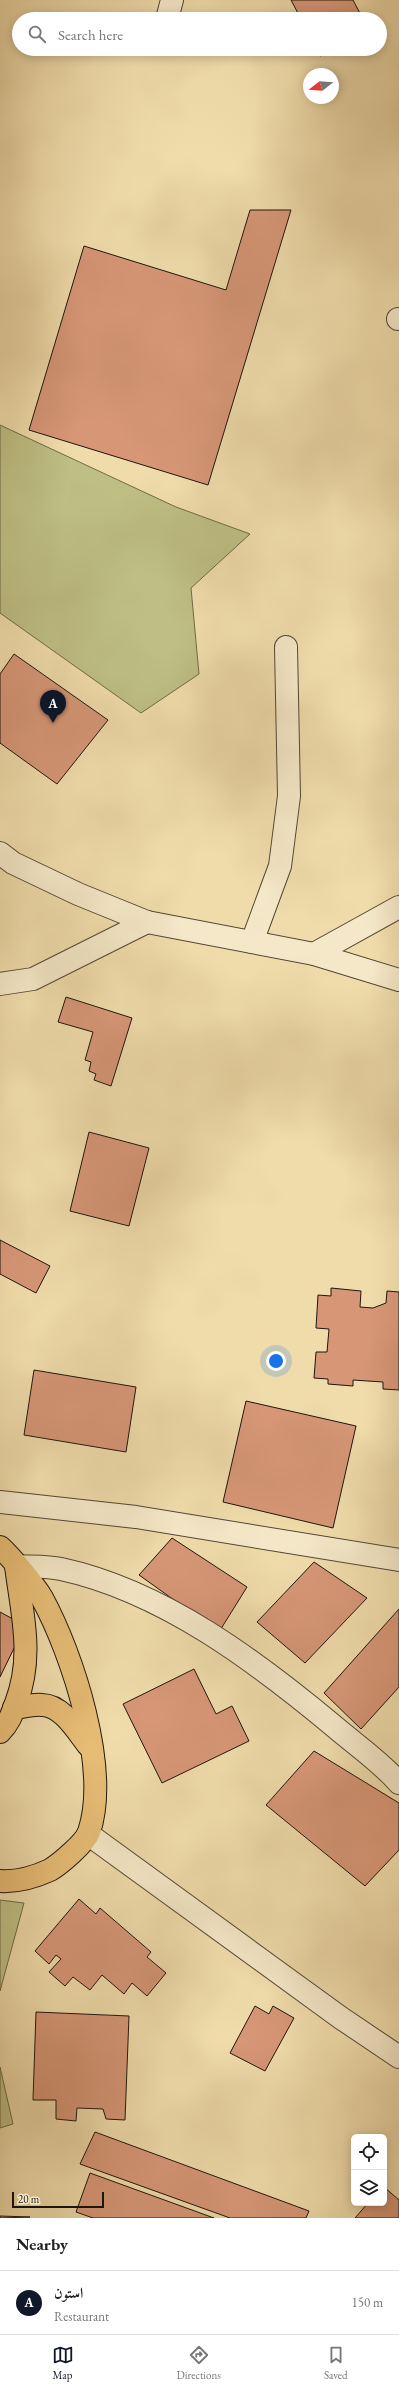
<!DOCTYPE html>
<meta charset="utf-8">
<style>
body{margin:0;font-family:"EB Garamond",Amiri,serif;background:#f2f2f2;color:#222}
.controls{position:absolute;right:12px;bottom:12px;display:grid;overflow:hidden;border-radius:6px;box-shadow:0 2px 10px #0003}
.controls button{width:36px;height:36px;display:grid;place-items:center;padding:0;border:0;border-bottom:1px solid #e0e0e0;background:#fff;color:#222;font:20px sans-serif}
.compass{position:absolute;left:303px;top:68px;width:36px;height:36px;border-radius:50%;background:#fff;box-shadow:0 2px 10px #0003;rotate:253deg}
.scale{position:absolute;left:12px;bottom:10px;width:92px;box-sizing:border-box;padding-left:4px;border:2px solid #1e150c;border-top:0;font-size:11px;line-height:14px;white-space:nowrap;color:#1e150c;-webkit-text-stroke:3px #f5e8c8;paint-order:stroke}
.you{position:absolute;left:276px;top:1361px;width:14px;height:14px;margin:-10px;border:3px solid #fff;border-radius:50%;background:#1a73e8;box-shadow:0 0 0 6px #1a73e833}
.badge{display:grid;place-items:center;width:26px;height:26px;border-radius:50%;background:#111827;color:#fff;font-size:13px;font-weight:700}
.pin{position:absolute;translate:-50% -33px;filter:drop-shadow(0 1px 2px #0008)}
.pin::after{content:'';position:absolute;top:21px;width:14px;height:12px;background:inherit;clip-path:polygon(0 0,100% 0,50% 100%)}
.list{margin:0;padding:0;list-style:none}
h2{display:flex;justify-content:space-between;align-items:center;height:52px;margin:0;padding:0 16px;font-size:17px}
h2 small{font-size:13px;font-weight:400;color:#767676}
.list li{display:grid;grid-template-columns:26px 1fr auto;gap:12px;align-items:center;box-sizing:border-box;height:64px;padding:0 16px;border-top:1px solid #e0e0e0}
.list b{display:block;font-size:15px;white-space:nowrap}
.list p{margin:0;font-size:13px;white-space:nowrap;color:#767676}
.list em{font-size:13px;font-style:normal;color:#767676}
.icon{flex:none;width:22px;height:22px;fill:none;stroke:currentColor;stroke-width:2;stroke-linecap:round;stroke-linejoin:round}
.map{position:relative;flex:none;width:399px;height:2218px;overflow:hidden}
.search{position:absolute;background:#fff;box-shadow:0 2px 10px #0003;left:12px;right:12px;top:12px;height:44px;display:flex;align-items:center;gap:10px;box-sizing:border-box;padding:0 14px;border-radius:22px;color:#767676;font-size:15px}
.sheet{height:116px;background:#fff}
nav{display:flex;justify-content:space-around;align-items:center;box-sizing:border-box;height:56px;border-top:1px solid #e0e0e0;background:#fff;font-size:11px;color:#767676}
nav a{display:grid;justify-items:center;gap:2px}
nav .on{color:#111827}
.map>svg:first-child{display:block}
</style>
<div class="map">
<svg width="399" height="2218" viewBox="0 0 399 2218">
<rect width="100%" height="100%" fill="#f0dcab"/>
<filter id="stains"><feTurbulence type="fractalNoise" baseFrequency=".005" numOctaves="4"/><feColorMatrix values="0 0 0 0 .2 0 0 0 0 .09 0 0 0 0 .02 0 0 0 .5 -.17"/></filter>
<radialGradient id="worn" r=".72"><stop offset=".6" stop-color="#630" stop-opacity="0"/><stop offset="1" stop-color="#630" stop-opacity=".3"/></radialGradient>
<!-- green -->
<g fill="#bebf85" stroke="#6e6a48">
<path d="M 0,425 L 176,507 L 250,534 L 191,588 L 199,674 L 141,713 L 0,613 Z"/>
<path d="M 0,1900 L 24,1903 L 0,1991 Z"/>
<path d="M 0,2067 L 13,2124 L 0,2128 Z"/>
</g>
<!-- building -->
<g fill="#d79777" stroke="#1e150c">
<path d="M 291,0 L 353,0 L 363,19 L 301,19 Z"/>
<path d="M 316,49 L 334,49 L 320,56 Z"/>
<path d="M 250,210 L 291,210 L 208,485 L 29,430 L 84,246 L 226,290 Z"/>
<path d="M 14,654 L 108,720 L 57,784 L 0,743 L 0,674 Z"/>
<path d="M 66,997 L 132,1018 L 111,1086 L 94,1080 L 96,1074 L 89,1071 L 91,1062 L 85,1060 L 93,1032 L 58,1022 Z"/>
<path d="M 89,1132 L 149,1148 L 129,1226 L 70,1211 Z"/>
<path d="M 0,1240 L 50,1266 L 36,1293 L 0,1274 Z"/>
<path d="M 331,1288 L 361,1291 L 360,1307 L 373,1308 L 386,1303 L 387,1291 L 399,1292 L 399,1390 L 383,1389 L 383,1382 L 353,1380 L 353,1386 L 328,1384 L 328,1379 L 314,1378 L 316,1352 L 327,1352 L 329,1329 L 316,1328 L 318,1295 L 331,1296 Z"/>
<path d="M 34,1370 L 136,1387 L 126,1452 L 24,1435 Z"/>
<path d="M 246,1401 L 356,1426 L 333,1528 L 223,1502 Z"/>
<path d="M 172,1538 L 247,1587 L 219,1632 L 139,1575 Z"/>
<path d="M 314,1562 L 367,1598 L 305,1663 L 257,1622 Z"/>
<path d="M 399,1609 L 399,1687 L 361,1729 L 324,1693 Z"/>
<path d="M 0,1612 L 13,1619 L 19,1638 L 0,1677 Z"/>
<path d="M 194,1669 L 216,1714 L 232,1706 L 249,1741 L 162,1783 L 123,1704 Z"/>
<path d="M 314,1751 L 399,1803 L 399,1850 L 365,1886 L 266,1805 Z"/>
<path d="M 79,1899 L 96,1914 L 100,1908 L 151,1952 L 147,1957 L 166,1973 L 147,1996 L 132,1983 L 124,1994 L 102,1975 L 90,1990 L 73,1977 L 65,1986 L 49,1972 L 61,1959 L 56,1955 L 49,1964 L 35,1951 Z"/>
<path d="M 255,2006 L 269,2014 L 273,2006 L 294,2018 L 265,2071 L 230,2053 Z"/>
<path d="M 36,2012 L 129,2016 L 125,2120 L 106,2119 L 103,2109 L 77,2108 L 76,2121 L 56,2119 L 56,2100 L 33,2100 Z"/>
<path d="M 95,2132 L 309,2211 L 306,2218 L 230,2218 L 80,2164 Z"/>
<path d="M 90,2173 L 214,2218 L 93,2218 L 76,2212 Z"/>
<path d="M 384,2187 L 399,2200 L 399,2218 L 355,2218 L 368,2203 L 384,2203 Z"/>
<path d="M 0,2216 L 30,2217 L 0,2218 Z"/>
</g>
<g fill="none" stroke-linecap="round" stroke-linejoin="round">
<!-- minor casing -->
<g stroke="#524734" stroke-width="24">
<g id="minor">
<path d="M 167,19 L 172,0"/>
<path d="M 398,319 L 399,319"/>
<path d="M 0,853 L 13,863 L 78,894 L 147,922 L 314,954 L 399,980"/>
<path d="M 252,942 L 280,866 L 289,796 L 286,647"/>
<path d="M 314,954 L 399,907"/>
<path d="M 0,984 L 33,979 L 147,922"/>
<path d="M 0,1502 L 136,1517 L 399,1560"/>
<path d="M 16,1566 C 31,1567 47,1566 61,1569 C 163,1591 257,1662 335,1727 C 356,1745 381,1762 399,1783"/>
<path d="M 88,1834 L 341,2018 L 399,2057"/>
</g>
</g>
<!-- major casing -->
<g stroke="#1e150c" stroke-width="24">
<g id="major">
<path d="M 0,1547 C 11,1557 35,1586 42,1598 C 73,1655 110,1769 89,1832 C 85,1843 60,1864 50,1870 C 35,1877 17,1882 0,1881"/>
<path d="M 14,1708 C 23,1707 33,1704 42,1705 C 62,1705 77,1731 88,1745"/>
<path d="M 0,1732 C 9,1723 12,1714 16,1703 C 34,1656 22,1614 16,1566"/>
</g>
</g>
<!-- minor -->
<use href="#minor" stroke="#f5e8c8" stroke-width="22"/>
<!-- major -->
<use href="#major" stroke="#e8be76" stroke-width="22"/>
</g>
<rect width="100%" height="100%" filter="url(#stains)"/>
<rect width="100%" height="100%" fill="url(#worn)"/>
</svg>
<div class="controls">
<button><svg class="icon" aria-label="locate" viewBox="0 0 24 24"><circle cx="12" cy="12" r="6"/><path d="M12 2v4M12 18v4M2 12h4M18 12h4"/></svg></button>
<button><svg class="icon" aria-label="layers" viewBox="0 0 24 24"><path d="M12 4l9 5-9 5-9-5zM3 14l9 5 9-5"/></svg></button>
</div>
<svg class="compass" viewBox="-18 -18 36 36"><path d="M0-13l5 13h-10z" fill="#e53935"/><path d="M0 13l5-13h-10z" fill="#767676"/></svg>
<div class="scale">20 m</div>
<div class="you"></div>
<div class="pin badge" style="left:53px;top:723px">A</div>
<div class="search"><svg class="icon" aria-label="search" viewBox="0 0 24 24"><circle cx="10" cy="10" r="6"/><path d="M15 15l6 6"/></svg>Search here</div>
</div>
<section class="sheet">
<h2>Nearby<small></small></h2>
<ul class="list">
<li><span class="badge">A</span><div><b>استون</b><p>Restaurant</p></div><em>150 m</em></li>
</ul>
</section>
<nav>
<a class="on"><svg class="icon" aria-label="map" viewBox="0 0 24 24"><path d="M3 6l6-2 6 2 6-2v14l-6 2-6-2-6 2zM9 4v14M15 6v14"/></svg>Map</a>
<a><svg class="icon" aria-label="directions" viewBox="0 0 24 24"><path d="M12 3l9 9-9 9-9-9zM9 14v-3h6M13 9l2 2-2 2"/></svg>Directions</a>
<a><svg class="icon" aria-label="saved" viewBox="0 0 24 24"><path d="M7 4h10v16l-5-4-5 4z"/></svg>Saved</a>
</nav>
